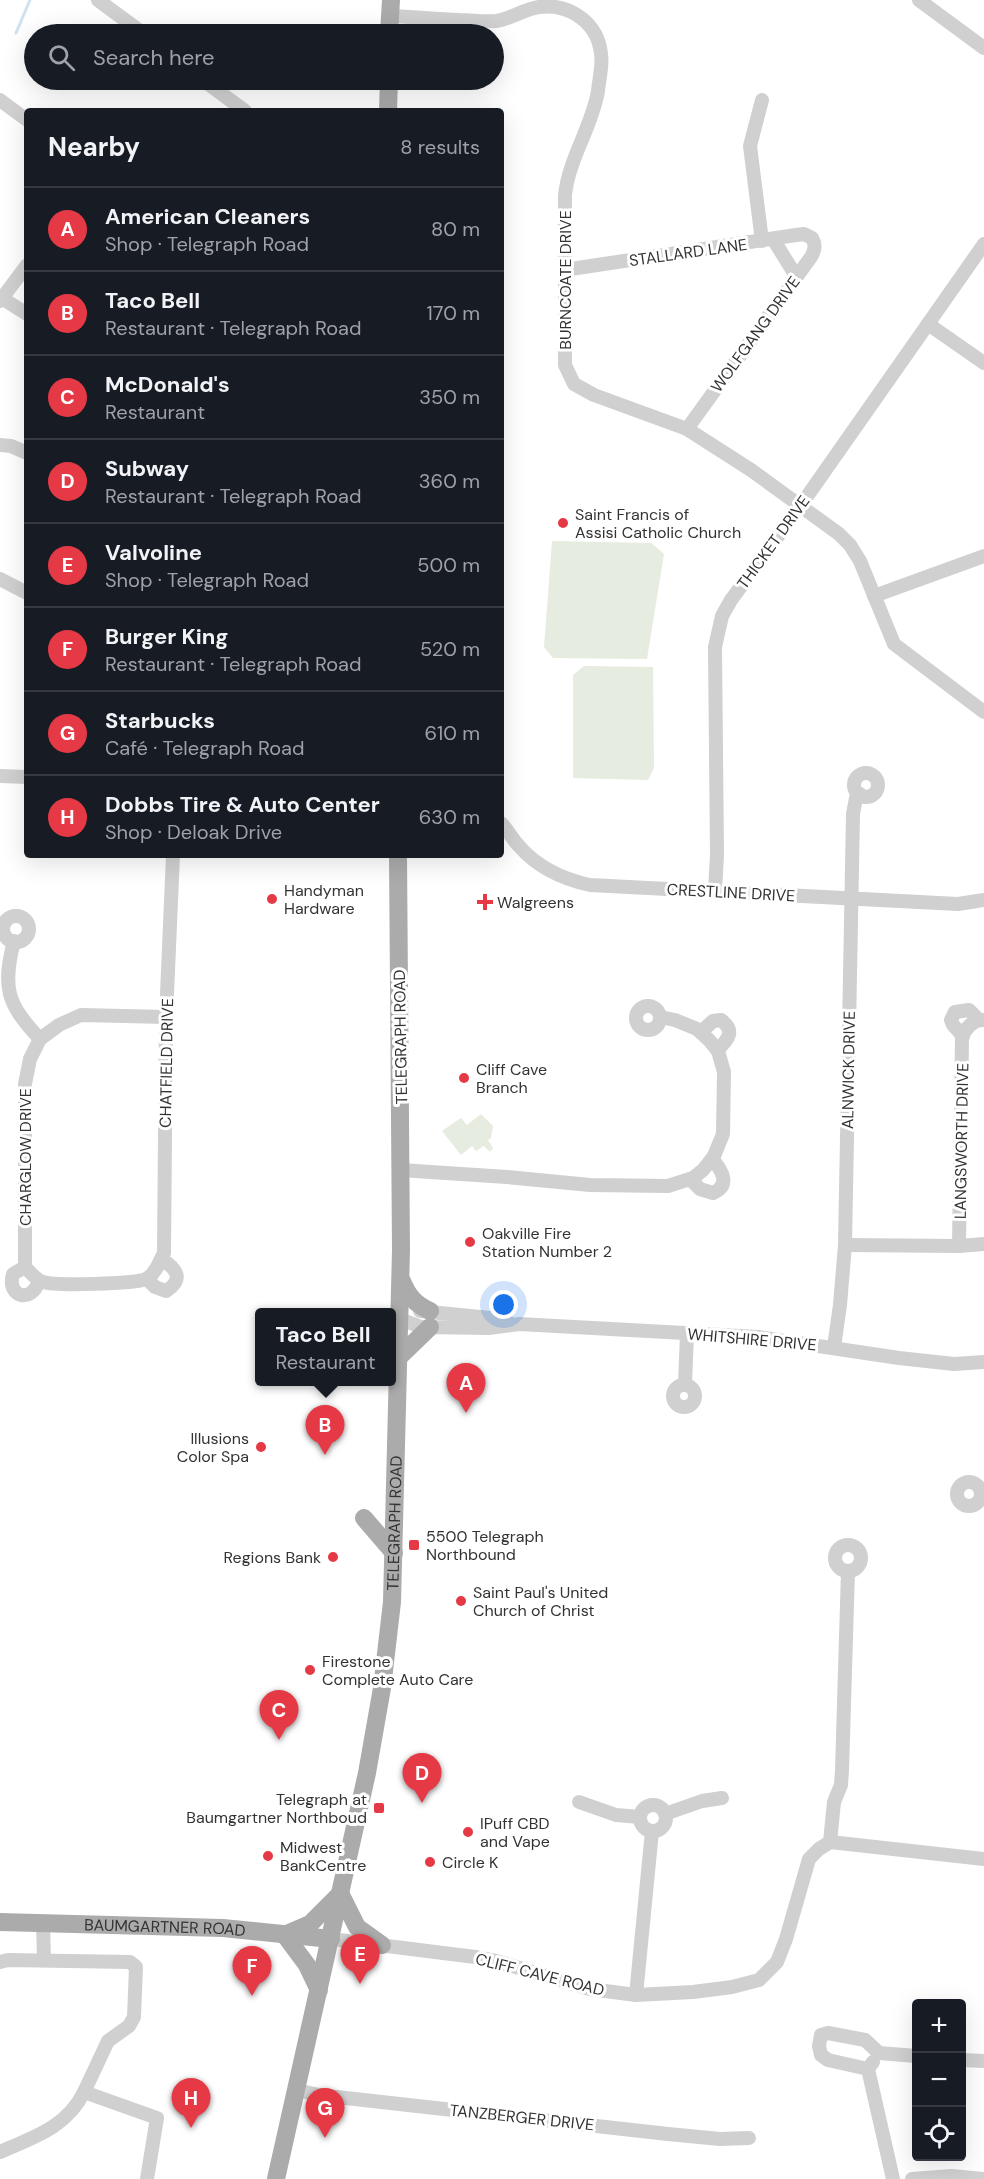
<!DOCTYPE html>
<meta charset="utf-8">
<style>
body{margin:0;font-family:"DM Sans",sans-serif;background:#242831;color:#f1f3f6}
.controls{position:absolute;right:18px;bottom:18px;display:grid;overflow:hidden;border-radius:6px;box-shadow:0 6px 24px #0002}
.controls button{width:54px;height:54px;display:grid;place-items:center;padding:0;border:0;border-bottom:2px solid #363941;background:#171b24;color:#f1f3f6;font:30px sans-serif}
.you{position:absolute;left:504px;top:1305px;width:21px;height:21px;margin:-15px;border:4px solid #fff;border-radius:50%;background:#1a73e8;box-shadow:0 0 0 9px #1a73e833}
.badge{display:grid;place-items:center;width:39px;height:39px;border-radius:50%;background:#e63946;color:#fff;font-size:20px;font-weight:700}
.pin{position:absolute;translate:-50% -50px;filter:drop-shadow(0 2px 3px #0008)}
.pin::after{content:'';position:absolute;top:32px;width:21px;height:18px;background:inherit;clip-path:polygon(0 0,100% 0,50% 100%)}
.popup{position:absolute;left:255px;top:1308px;width:141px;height:78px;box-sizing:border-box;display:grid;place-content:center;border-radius:6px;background:#171b24;filter:drop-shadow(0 2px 4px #0005);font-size:20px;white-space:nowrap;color:#9ea1a6}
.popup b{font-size:22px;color:#f1f3f6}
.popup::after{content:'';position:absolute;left:50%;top:100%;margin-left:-12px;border:12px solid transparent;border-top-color:#171b24}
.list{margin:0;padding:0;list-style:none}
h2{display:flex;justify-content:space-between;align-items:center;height:78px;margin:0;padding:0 24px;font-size:26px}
h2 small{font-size:20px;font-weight:400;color:#9ea1a6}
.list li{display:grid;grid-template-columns:39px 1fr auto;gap:18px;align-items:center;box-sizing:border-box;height:84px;padding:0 24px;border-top:2px solid #363941}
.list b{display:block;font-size:22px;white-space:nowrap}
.list p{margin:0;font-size:20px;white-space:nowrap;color:#9ea1a6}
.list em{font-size:20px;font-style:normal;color:#9ea1a6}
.icon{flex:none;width:33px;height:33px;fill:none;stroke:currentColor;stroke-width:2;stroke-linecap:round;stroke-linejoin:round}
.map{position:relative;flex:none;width:984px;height:2179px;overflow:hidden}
.search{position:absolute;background:#171b24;box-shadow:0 6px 24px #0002;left:24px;top:24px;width:480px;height:66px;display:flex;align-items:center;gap:15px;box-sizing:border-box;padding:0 21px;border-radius:33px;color:#9ea1a6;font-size:22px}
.panel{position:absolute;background:#171b24;box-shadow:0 6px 24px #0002;left:24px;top:108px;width:480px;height:750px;border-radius:6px}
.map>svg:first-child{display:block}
</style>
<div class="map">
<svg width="984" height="2179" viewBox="0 0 984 2179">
<rect width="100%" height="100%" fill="#fff"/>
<!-- green -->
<g fill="#e6ecdf">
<path d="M 552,541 L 651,543 L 664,554 L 647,659 L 553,658 L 544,647 Z"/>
<path d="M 584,666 L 653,667 L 654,768 L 648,780 L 573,778 L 573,675 Z"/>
<path d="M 481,1114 L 493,1126 L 491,1138 L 488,1140 L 493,1148 L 490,1152 L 484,1146 L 476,1151 L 472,1146 L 461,1155 L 442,1131 L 461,1118 L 467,1125 Z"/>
</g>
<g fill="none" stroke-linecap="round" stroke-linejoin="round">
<!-- stream -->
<path stroke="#cfe2ee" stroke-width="3" d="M 16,33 L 30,0"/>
<!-- minor -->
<g stroke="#d0d0d0" stroke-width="14">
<path d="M 98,0 L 144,34"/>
<path d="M 919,0 L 984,48"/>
<path d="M 390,16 C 413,17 436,19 459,20 C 471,20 484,22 496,21 C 511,19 524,9 539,7 C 570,3 598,23 601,54 C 603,65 599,79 598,91 C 592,127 569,158 565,195 L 565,365 L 574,384 L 594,395 L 687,429 L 751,470 L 839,534 L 850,545 L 860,561 L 894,644 L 984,712"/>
<path d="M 203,80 L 245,111"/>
<path d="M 0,100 L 27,120"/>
<path d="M 762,100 L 750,146 L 762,241"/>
<path d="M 773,239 L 796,276"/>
<path d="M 564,270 L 796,235 L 804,234 L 812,238 C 816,245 815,250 811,257 L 687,429"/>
<path d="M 0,297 L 27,314"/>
<path d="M 0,301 L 27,265"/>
<path d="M 928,324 L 984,363"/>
<path d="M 0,445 L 11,446 L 27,453"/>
<path d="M 0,579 L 27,593"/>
<path d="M 874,596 L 984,556"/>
<circle cx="866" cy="785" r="12"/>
<path d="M 0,776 L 27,777"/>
<path d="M 501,823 C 508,830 512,839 519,846 C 538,868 562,879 590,885 L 958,904 L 984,900"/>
<path d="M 715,890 L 717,856 L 715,647 L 722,616 L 731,600 L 801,505 L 984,244"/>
<circle cx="16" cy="929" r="13"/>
<path d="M 14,941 C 2,988 7,1004 40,1039"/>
<circle cx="648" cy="1018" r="12"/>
<path d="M 166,1017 L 81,1015 L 59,1025 L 40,1039 L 30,1059 L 25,1084 L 25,1267 C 30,1272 36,1280 43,1282 C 56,1286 133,1284 146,1279 C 155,1275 160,1261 164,1253 L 166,1017 L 173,855"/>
<path d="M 701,1032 L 713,1021 L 721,1020 C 736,1031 728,1040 717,1050"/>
<path d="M 963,1036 L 953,1025 L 951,1020 L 955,1012 L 969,1010 L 979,1020"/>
<path d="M 400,1170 L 507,1177 L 590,1185 L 668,1186 L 693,1178 L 703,1170 L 714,1156 L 723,1134 L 724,1072 L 718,1051 L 709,1040 L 697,1029 L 675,1020 L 660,1017"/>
<path d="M 690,1179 L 700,1189 L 713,1193 C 731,1185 722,1170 712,1159"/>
<path d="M 845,1245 L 959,1246 L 984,1244"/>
<path d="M 959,1246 L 962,1038 C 965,1028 974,1019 984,1020"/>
<path d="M 25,1267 L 13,1274 C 6,1296 31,1305 39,1281"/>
<path d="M 147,1279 L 155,1287 L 166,1291 C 185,1279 176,1268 161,1259"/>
<path d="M 420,1311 L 490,1318 L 508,1322"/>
<path d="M 400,1319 L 421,1327 L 489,1328 L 519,1324 L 758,1337 L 899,1358 L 954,1364 L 984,1362"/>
<path d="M 834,1347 L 840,1305 L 845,1245 L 853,814 L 856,798 L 860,794"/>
<path d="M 685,1385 L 687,1333"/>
<circle cx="684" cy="1396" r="11"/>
<circle cx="969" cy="1494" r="12"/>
<circle cx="848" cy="1558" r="13"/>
<path d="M 579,1802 L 616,1815 L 640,1817"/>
<circle cx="653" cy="1818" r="13"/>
<path d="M 665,1814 L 702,1801 L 722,1798"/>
<path d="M 830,1842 L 834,1802 L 841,1785 L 842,1770 L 848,1571"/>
<path d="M 43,1923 L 44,1960"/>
<path d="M 331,1939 L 475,1957 L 496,1961 L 590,1989 L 636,1995 L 693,1992 L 732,1987 L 759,1980 L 777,1962 L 786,1939 L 809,1859 L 819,1849 L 830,1842 L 984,1859"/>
<path d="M 0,1962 L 8,1960 L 130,1962 L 136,1967 L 134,2017 L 129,2026 L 108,2041 L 84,2092 L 157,2118 L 147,2179"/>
<path d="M 636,1995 L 652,1831"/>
<path d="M 962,2060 L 984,2061"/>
<path d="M 873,2062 L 868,2069 L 893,2179"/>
<path d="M 868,2069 L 828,2060 L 821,2055 L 819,2046 L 821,2035 L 828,2033 L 865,2040 L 879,2053 L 916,2056"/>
<path d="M 296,2090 L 319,2095 L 668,2134 L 720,2139 L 749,2138"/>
<path d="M 0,2152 C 34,2137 67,2127 84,2092"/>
<path d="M 912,2179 L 952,2176 L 983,2179"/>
</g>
<!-- major -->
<g stroke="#ababab" stroke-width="18">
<path d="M 389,34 L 391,0"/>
<path d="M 388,111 L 389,80"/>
<path d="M 402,1281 C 408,1296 415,1304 430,1311"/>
<path d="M 399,1357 L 430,1327"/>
<path d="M 364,1518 L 394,1553"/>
<path d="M 340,1893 L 357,1927 L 382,1945"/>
<path id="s1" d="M 0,1922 L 223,1928 L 331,1939"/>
<path d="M 289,1933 L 310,1924 L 340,1894"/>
<path d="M 284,1934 L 307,1965 L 319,1990"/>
<path id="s2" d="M 276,2179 L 367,1773 L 382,1688 L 392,1602 L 401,1250 L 398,855"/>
</g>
</g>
<!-- markers -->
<g fill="#e63946" stroke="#fff" stroke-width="2">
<circle cx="563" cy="523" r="6"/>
<circle cx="272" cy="899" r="6"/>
<path d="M482 893h6v6h6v6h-6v6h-6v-6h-6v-6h6z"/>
<circle cx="464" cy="1078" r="6"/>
<circle cx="470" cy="1242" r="6"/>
<circle cx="261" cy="1447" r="6"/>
<rect x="408" y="1539" width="12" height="12" rx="3"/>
<circle cx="333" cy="1557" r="6"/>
<circle cx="461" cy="1601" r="6"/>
<circle cx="310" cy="1670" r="6"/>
<rect x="373" y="1802" width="12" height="12" rx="3"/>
<circle cx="468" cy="1832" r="6"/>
<circle cx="268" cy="1856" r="6"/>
<circle cx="430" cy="1862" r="6"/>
</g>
<g text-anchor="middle" stroke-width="6" stroke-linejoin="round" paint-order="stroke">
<!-- street labels -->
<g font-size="16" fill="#333" stroke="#fff">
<text transform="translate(688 252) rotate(-8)" y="6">STALLARD LANE</text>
<text transform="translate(565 280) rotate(-90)" y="6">BURNCOATE DRIVE</text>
<text transform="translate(755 334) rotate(-54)" y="6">WOLFGANG DRIVE</text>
<text transform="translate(773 542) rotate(-54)" y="6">THICKET DRIVE</text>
<text transform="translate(731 892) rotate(3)" y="6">CRESTLINE DRIVE</text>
<text transform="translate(400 1037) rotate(-91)" y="6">TELEGRAPH ROAD</text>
<text transform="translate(166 1063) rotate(-89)" y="6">CHATFIELD DRIVE</text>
<text transform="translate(848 1070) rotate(-89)" y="6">ALNWICK DRIVE</text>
<text transform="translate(961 1141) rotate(-89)" y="6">LANGSWORTH DRIVE</text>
<text transform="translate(25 1157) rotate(-90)" y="6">CHARGLOW DRIVE</text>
<text transform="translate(752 1339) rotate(5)" y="6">WHITSHIRE DRIVE</text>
<text dy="6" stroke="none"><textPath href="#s2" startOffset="668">TELEGRAPH ROAD</textPath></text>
<text dy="6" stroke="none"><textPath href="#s1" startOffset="165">BAUMGARTNER ROAD</textPath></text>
<text transform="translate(540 1974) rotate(14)" y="6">CLIFF CAVE ROAD</text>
<text transform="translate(522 2117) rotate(6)" y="6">TANZBERGER DRIVE</text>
</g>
<!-- poi labels -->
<g font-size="16" fill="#333" stroke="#fff" text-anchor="start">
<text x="575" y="520">Saint Francis of<tspan x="575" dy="18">Assisi Catholic Church</tspan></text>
<text x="284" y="896">Handyman<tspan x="284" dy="18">Hardware</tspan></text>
<text x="497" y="908">Walgreens</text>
<text x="476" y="1075">Cliff Cave<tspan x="476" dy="18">Branch</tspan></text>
<text x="482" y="1239">Oakville Fire<tspan x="482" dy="18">Station Number 2</tspan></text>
<text x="249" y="1444" text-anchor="end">Illusions<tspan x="249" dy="18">Color Spa</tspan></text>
<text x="426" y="1542">5500 Telegraph<tspan x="426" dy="18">Northbound</tspan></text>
<text x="321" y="1563" text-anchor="end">Regions Bank</text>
<text x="473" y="1598">Saint Paul's United<tspan x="473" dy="18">Church of Christ</tspan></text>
<text x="322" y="1667">Firestone<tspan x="322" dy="18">Complete Auto Care</tspan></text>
<text x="367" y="1805" text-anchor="end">Telegraph at<tspan x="367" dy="18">Baumgartner Northboud</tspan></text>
<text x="480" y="1829">IPuff CBD<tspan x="480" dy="18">and Vape</tspan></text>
<text x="280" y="1853">Midwest<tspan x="280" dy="18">BankCentre</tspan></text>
<text x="442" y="1868">Circle K</text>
</g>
</g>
</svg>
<div class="controls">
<button>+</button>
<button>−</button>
<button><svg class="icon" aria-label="locate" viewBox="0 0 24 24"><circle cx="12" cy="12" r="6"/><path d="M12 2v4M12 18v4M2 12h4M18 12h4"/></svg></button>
</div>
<div class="you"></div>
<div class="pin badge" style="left:466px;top:1413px">A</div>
<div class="pin badge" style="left:325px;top:1455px">B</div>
<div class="popup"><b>Taco Bell</b>Restaurant</div>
<div class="pin badge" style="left:279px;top:1740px">C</div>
<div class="pin badge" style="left:422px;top:1803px">D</div>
<div class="pin badge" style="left:360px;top:1984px">E</div>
<div class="pin badge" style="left:252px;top:1996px">F</div>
<div class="pin badge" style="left:325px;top:2138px">G</div>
<div class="pin badge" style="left:191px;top:2128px">H</div>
<div class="search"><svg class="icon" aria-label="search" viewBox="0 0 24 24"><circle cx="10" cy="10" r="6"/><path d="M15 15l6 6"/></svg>Search here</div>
<section class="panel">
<h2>Nearby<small>8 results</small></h2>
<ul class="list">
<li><span class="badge">A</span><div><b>American Cleaners</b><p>Shop · Telegraph Road</p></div><em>80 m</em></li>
<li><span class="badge">B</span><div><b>Taco Bell</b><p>Restaurant · Telegraph Road</p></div><em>170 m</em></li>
<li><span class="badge">C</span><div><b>McDonald's</b><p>Restaurant</p></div><em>350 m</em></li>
<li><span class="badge">D</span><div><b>Subway</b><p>Restaurant · Telegraph Road</p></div><em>360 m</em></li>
<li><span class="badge">E</span><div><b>Valvoline</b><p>Shop · Telegraph Road</p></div><em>500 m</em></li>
<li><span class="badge">F</span><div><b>Burger King</b><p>Restaurant · Telegraph Road</p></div><em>520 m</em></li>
<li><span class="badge">G</span><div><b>Starbucks</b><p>Café · Telegraph Road</p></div><em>610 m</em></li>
<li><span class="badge">H</span><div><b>Dobbs Tire &amp; Auto Center</b><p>Shop · Deloak Drive</p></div><em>630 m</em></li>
</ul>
</section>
</div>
